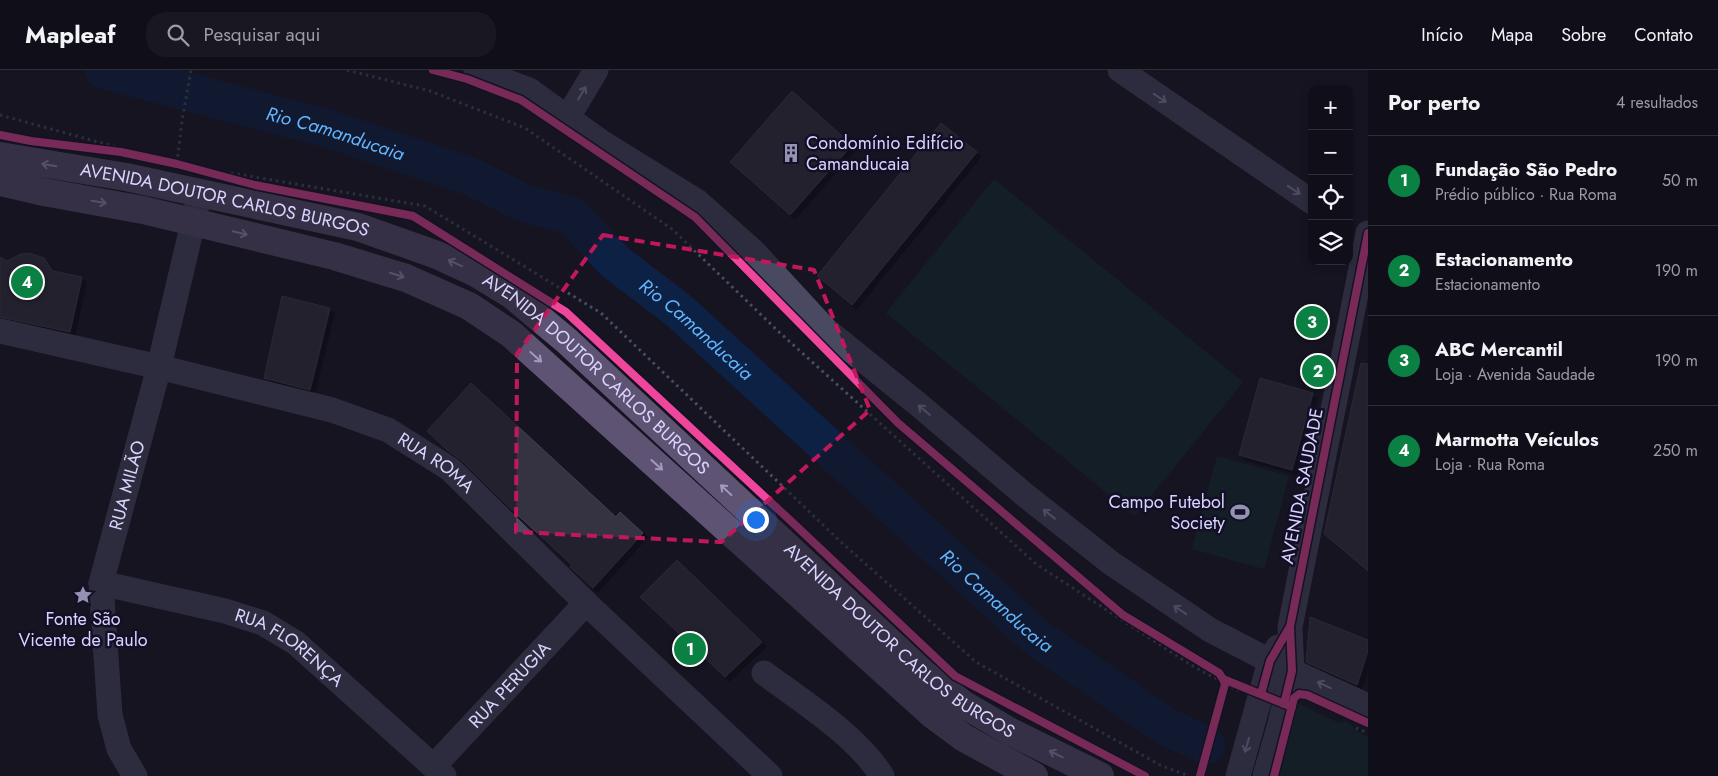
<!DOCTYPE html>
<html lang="pt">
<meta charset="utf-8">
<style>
body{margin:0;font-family:Jost,sans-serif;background:#191822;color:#f1f3f6}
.controls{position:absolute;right:15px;top:15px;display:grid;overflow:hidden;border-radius:10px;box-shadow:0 2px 8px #0003}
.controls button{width:45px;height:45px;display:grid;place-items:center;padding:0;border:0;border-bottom:1px solid #302f38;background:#100f19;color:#f1f3f6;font:25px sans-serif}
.you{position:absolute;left:755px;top:449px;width:18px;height:18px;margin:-12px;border:4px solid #fff;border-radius:50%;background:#1a73e8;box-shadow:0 0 0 8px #1a73e833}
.badge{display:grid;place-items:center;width:32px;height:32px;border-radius:50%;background:#0b8043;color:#fff;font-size:16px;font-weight:700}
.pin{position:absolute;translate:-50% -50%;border:2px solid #fff;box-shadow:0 1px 5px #0006}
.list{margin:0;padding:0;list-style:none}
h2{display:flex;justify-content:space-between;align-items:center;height:65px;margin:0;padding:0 20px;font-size:21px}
h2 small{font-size:16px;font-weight:400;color:#9c9ca2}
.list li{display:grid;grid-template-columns:32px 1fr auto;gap:15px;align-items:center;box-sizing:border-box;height:90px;padding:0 20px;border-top:1px solid #302f38}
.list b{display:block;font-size:19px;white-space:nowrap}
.list p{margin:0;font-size:16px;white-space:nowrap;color:#9c9ca2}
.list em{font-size:16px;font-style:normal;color:#9c9ca2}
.icon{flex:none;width:28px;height:28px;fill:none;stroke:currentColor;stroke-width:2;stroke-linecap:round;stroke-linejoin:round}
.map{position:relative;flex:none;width:1368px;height:706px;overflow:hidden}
header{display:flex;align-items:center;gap:30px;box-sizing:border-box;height:70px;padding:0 25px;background:#100f19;border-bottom:1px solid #302f38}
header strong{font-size:24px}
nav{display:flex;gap:28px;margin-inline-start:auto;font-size:18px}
.search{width:350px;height:45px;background:#191822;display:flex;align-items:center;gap:12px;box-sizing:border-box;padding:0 18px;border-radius:20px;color:#9c9ca2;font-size:19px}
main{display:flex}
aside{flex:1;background:#100f19}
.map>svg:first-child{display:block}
</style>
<header>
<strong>Mapleaf</strong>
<div class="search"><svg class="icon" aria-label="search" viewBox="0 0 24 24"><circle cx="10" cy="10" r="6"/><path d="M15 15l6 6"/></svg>Pesquisar aqui</div>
<nav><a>Início</a><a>Mapa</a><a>Sobre</a><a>Contato</a></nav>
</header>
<main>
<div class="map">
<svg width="1368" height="706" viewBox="0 0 1368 706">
<defs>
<filter id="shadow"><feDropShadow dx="4.5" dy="4.5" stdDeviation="0" flood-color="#0009"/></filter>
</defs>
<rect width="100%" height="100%" fill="#161421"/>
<!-- green -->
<g fill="#132c2d">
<path d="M 994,109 L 1243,312 L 1135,446 L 886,243 Z"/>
<path d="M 1217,386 L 1289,406 L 1264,499 L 1192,479 Z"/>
<path d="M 1290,630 L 1339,653 L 1346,651 L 1360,663 L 1368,667 L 1368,706 L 1273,706 Z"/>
</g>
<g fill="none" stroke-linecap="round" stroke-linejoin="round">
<!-- river -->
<path stroke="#0d2144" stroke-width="38" id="s1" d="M 104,0 L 326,58 L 472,107 L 524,133 L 572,146 L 615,192 L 678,240 L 1037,568 L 1167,657 L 1206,675"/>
</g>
<!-- building -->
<g fill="#343243" stroke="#433f54" filter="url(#shadow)">
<path d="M 792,21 L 852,75 L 790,145 L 730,92 Z"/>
<path d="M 941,53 L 977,82 L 852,235 L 817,206 Z"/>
<path d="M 29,183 L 44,188 L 53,201 L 82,207 L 70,262 L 0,247 L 0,187 L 7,191 L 21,184 Z"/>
<path d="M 282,226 L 330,238 L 310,320 L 264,308 Z"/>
<path d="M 1361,293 L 1368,294 L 1368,501 L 1324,464 Z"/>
<path d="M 1260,308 L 1313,323 L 1292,400 L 1239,385 Z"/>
<path d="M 471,313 L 616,447 L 620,442 L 643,463 L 593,518 L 570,497 L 572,495 L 510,438 L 460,389 L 448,381 L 427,361 Z"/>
<path d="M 677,490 L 762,572 L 725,607 L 640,527 Z"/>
<path d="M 1310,547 L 1368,570 L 1368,581 L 1357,615 L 1306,592 Z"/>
</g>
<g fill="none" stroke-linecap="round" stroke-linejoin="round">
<!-- path -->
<g stroke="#44505f" stroke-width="3" stroke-dasharray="2.5 4" stroke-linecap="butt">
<path d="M 347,0 L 430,21 L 525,58 L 672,159 L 779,262 L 1036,494 L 1191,595 L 1239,621"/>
<path d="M 0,45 L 142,84"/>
<path d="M 177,93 L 182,51 L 191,0"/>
<path d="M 231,103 L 425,136 L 601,243 L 841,472 L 976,592 L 1160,695 L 1189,706"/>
<path d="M 1356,658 L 1368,663"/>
</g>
<!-- minor -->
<g stroke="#4a4962" stroke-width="25">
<path d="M 476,0 L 529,20 L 601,72 L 698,132 L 753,181 L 825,259 L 919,335 L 1025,425 L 1111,493 L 1210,560 L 1270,591 L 1368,636"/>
<path d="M 1120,0 L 1312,132"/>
<path d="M 568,47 L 596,0"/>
<path id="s2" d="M 0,261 L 159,297 L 332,340 L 388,360 L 450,399 L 586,533 L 770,706"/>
<path id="s3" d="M 101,513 L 225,541 L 263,553 L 296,573 L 444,706"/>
<path d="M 764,603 C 802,631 857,666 882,706"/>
<path id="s4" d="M 434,696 L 586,533"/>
<path id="s5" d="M 135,706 L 119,679 L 110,645 L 101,513 L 159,297 L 200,123"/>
<path d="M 1238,706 L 1270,591 L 1278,577"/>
<path d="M 1265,706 L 1280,654 L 1292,601 L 1290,557 L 1368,163"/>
</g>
<!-- major -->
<g stroke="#5e5373" stroke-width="28">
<path id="s6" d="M 0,86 L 126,107 L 358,157 L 437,185 L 476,203 L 512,225 L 567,271 L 923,603 L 963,634 L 1011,662 L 1100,706"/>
<path d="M 0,112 L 44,122 L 143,140 L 334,186 L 406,208 L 469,236 L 511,264 L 933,645 L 964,668 L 1034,706"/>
</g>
<!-- cycleway casing -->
<g stroke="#130f26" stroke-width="11">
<g id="cycleway">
<path d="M 433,0 L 467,9 L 521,30 L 695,147 L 898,353 L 1123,545 L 1219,603 L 1223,609 L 1292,637"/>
<path d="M 0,65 L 31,71 L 121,82 L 177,94 L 255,115 L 413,146 L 566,242 L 792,452 L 955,606 L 1145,706"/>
<path d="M 1261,624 L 1270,591 L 1289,558"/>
<path d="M 1284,634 L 1292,601 L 1290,557 L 1368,163"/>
<path d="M 1200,706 L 1225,614 L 1223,609"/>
<path d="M 1274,706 L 1294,628 L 1299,624 L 1307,625 L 1368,653"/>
</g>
</g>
<!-- cycleway -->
<use href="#cycleway" stroke="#ed469a" stroke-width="8"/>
</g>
<!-- one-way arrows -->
<defs><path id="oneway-shaft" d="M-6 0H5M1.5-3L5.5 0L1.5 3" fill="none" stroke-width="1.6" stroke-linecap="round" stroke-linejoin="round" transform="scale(1.25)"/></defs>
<g stroke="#928eb0">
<use href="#oneway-shaft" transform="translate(582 23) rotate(-59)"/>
<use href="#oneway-shaft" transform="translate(1160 28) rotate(34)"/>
<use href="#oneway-shaft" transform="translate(1294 120) rotate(34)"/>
<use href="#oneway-shaft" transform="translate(924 340) rotate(-140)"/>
<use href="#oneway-shaft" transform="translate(1049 444) rotate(-142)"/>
<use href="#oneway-shaft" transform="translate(1180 540) rotate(-146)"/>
<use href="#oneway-shaft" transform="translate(1324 615) rotate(-155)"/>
<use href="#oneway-shaft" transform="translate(1247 675) rotate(106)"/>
</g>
<g stroke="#a29ac0">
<use href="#oneway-shaft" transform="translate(49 95) rotate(-170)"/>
<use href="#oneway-shaft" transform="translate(99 132) rotate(10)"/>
<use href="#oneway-shaft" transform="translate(240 163) rotate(14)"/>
<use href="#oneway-shaft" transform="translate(455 193) rotate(-156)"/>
<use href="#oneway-shaft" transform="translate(397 205) rotate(17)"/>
<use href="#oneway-shaft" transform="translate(536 287) rotate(42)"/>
<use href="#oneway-shaft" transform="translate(657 395) rotate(42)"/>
<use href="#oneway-shaft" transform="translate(726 420) rotate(-137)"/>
<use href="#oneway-shaft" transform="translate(1056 684) rotate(-154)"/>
</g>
<!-- marked area -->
<path d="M0 0H1368V706H0ZM 603,165 L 814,200 L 870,340 L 721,472 L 516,462 L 517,284 Z" fill="#161421" fill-opacity=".55" fill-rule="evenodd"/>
<path fill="none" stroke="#c2185b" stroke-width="4" stroke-dasharray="10 6" stroke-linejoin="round" d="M 603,165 L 814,200 L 870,340 L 721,472 L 516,462 L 517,284 Z"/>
<!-- icons -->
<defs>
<g id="building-bare" transform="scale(1.5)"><path d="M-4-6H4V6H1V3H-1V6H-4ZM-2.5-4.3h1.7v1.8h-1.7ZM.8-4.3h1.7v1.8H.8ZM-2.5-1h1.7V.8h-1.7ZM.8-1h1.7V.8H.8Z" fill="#9591b1" stroke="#130f26" stroke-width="2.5" paint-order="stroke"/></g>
<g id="stadium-bare" transform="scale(1.5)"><path d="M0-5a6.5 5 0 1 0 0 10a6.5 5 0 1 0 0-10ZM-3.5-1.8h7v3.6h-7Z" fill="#9591b1" stroke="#130f26" stroke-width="2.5" paint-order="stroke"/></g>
<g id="sight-bare" transform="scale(1.5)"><path d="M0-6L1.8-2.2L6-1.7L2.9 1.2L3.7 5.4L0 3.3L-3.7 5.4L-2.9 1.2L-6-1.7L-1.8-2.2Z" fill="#9591b1" stroke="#130f26" stroke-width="2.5" paint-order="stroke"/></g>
</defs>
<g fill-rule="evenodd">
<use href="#building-bare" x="791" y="83"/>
<use href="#stadium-bare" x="1240" y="442"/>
<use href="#sight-bare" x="83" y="525"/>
</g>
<g text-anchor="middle" stroke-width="5" stroke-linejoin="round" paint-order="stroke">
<!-- poi labels -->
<g font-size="18" fill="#d9d4ff" stroke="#130f26" text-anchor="start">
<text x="806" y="79">Condomínio Edifício<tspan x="806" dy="21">Camanducaia</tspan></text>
<text x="1225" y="438" text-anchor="end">Campo Futebol<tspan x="1225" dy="21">Society</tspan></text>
<text x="83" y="555" text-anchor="middle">Fonte São<tspan x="83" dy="21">Vicente de Paulo</tspan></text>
</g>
<!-- street labels -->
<g font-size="18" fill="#d9d4ff" stroke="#130f26">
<text dy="6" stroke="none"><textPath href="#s6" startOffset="229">AVENIDA DOUTOR CARLOS BURGOS</textPath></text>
<text dy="6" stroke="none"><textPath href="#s6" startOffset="649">AVENIDA DOUTOR CARLOS BURGOS</textPath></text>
<text dy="6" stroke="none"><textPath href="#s2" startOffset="459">RUA ROMA</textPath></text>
<text dy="6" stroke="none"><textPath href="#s5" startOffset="300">RUA MILÃO</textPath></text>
<text transform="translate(1302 416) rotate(-79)" y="6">AVENIDA SAUDADE</text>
<text dy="6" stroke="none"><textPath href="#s6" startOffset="1054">AVENIDA DOUTOR CARLOS BURGOS</textPath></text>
<text dy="6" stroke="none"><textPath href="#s3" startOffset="202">RUA FLORENÇA</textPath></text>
<text dy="6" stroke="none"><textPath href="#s4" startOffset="111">RUA PERUGIA</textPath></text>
</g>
<!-- water labels -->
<g font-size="19" font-style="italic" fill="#62b6ff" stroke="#130f26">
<text dy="7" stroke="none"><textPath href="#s1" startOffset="240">Rio Camanducaia</textPath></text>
<text dy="7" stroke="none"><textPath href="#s1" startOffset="660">Rio Camanducaia</textPath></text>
<text dy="7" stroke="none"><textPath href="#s1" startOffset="1065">Rio Camanducaia</textPath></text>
</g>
</g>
</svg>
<div class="controls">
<button>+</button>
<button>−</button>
<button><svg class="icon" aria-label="locate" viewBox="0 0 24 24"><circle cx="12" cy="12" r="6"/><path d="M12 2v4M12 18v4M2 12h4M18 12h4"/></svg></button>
<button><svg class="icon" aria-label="layers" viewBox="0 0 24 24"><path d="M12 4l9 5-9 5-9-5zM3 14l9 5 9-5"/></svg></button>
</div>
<div class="you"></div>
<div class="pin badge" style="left:690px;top:579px">1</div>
<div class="pin badge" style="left:1318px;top:301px">2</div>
<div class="pin badge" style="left:1312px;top:252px">3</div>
<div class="pin badge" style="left:27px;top:212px">4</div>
</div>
<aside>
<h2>Por perto<small>4 resultados</small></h2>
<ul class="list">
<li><span class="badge">1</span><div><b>Fundação São Pedro</b><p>Prédio público · Rua Roma</p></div><em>50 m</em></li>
<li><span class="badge">2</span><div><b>Estacionamento</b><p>Estacionamento</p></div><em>190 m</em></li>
<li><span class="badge">3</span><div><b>ABC Mercantil</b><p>Loja · Avenida Saudade</p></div><em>190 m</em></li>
<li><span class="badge">4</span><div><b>Marmotta Veículos</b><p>Loja · Rua Roma</p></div><em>250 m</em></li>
</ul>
</aside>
</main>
